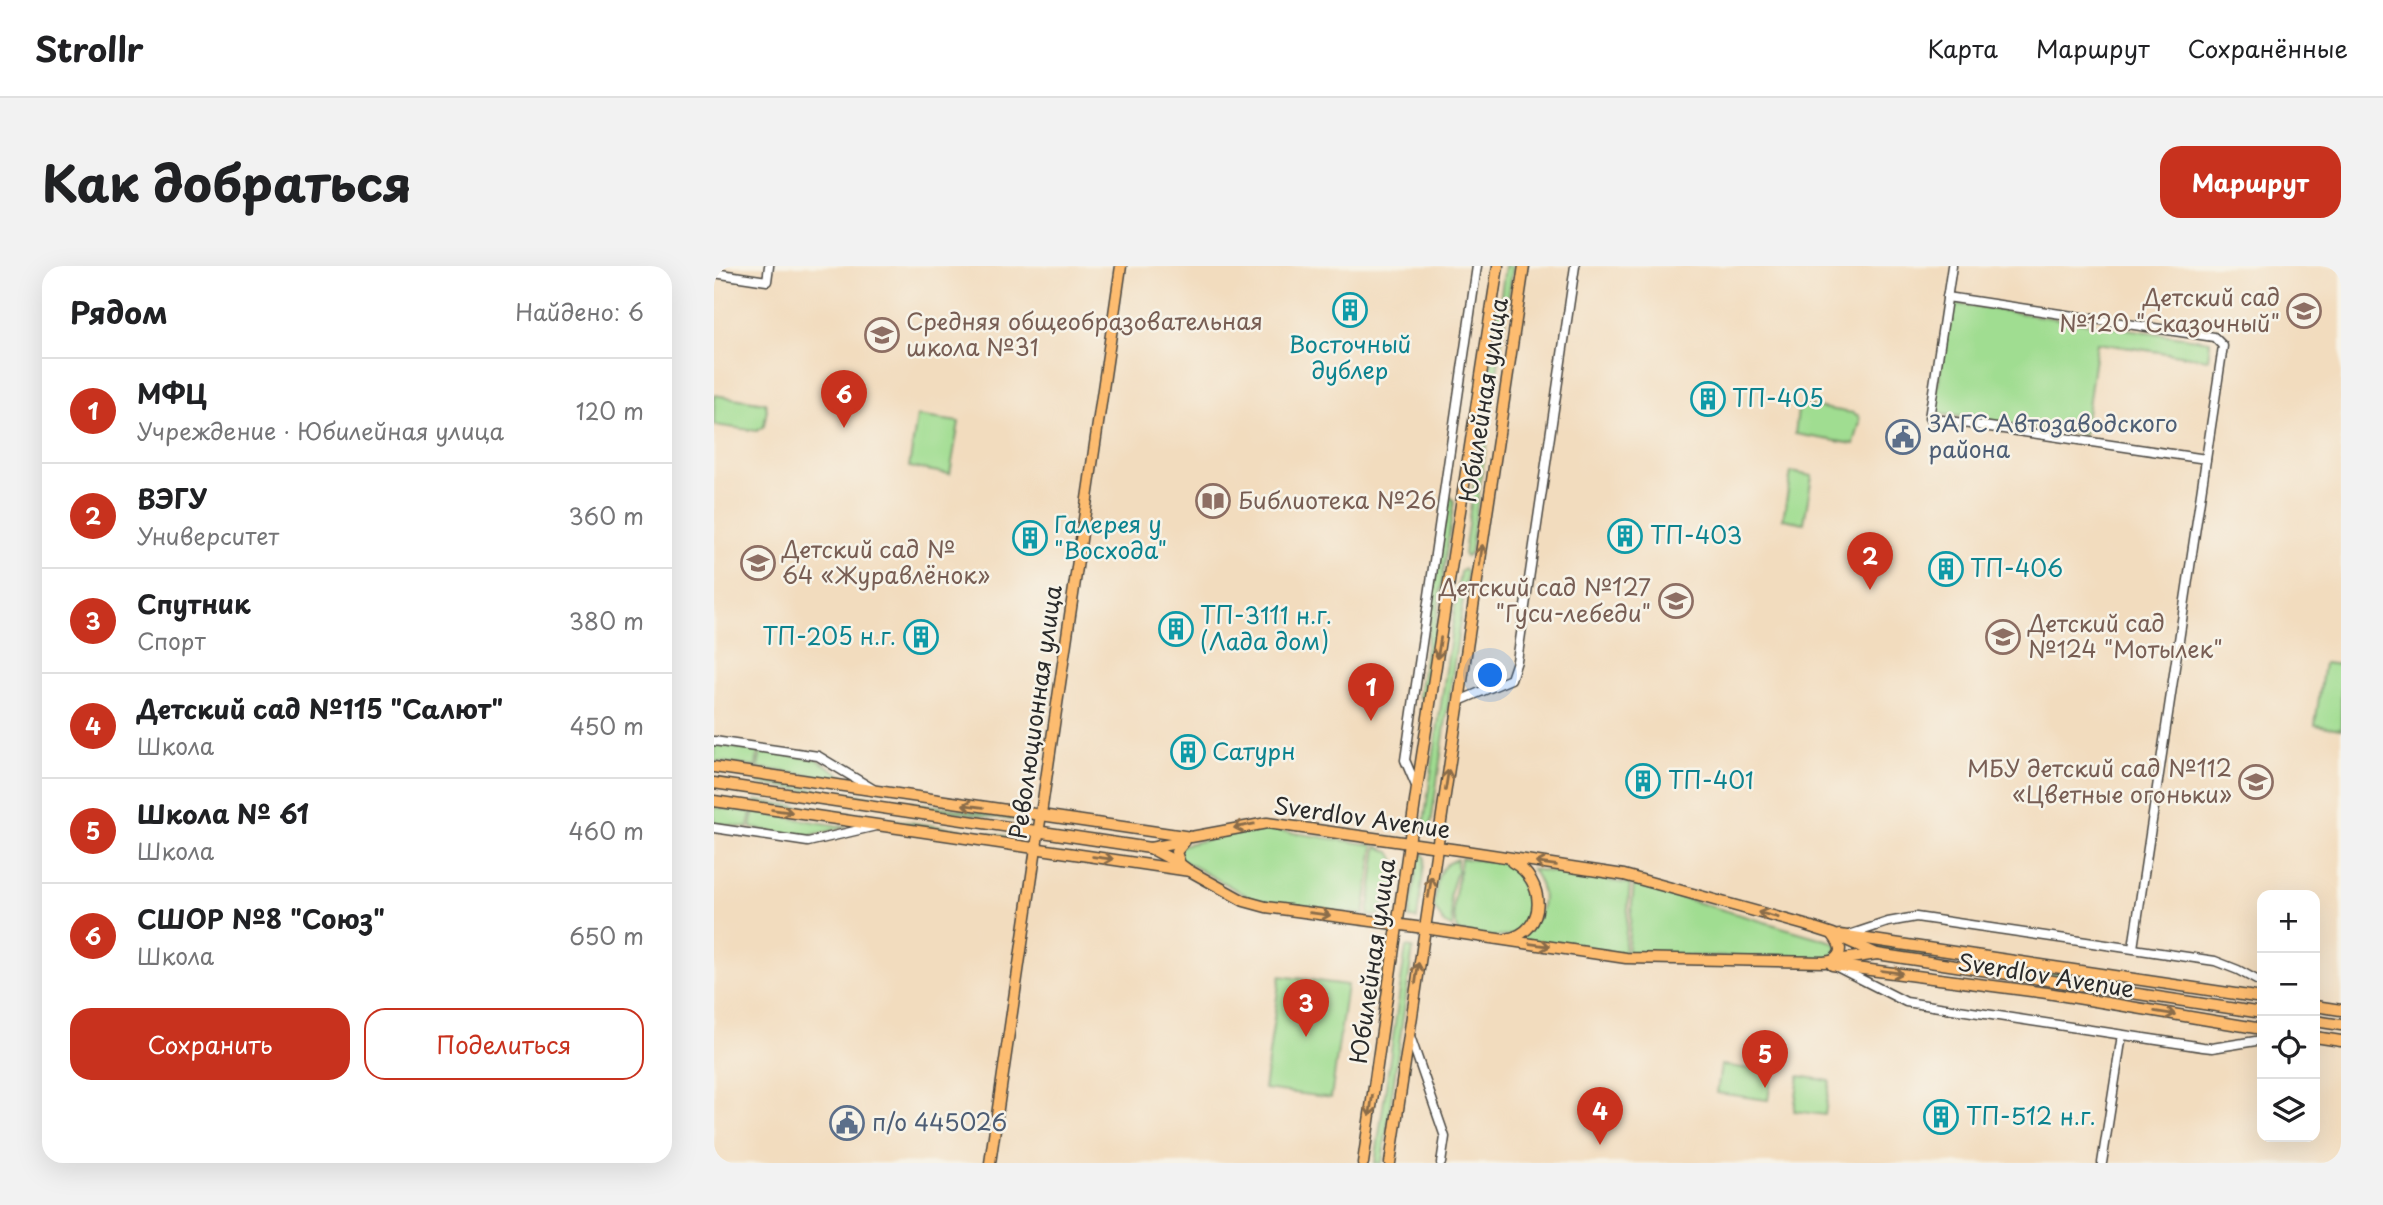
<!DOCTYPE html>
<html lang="ru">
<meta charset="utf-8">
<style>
body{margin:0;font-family:"Playpen Sans",sans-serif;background:#f2f2f2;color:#202124}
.controls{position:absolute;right:21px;bottom:21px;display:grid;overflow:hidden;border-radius:14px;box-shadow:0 7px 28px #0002}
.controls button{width:63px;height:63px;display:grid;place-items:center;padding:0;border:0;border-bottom:2px solid #e0e0e0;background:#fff;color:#202124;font:35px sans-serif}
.you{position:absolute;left:777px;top:410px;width:24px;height:24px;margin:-18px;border:5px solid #fff;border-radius:50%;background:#1a73e8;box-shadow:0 0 0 10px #1a73e833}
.badge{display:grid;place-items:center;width:46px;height:46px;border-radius:50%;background:#c8321e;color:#fff;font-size:23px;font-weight:700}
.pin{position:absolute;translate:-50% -58px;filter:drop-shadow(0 2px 4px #0008)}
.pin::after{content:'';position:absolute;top:37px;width:24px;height:21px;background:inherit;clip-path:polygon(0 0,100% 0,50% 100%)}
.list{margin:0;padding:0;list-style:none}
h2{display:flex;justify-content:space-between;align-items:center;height:91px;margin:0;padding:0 28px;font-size:30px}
h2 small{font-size:23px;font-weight:400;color:#757577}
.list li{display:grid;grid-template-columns:46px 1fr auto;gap:21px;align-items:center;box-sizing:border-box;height:105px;padding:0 28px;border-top:2px solid #e0e0e0}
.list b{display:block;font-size:26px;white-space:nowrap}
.list p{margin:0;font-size:23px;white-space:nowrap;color:#757577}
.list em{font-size:23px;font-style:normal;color:#757577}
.actions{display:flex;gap:14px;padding:21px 28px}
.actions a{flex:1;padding:16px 0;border:2px solid #c8321e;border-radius:21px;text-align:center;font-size:24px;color:#c8321e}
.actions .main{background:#c8321e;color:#fff}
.icon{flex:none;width:38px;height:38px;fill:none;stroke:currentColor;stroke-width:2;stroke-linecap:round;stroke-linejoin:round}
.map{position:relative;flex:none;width:1627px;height:897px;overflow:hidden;border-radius:21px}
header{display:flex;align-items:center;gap:42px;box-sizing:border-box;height:98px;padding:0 35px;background:#fff;border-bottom:2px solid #e0e0e0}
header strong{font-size:33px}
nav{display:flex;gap:38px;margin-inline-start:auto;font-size:24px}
.intro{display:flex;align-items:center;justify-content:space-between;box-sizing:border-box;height:168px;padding:0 42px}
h1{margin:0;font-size:49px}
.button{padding:18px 32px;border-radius:21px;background:#c8321e;color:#fff;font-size:24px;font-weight:700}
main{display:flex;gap:42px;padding:0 42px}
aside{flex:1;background:#fff;border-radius:21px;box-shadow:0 7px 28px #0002}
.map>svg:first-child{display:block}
</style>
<header>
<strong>Strollr</strong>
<nav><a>Карта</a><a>Маршрут</a><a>Сохранённые</a></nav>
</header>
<div class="intro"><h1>Как добраться</h1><a class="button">Маршрут</a></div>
<main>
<aside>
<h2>Рядом<small>Найдено: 6</small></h2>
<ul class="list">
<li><span class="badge">1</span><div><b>МФЦ</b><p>Учреждение · Юбилейная улица</p></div><em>120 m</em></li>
<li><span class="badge">2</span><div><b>ВЭГУ</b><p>Университет</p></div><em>360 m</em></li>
<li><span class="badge">3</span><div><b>Спутник</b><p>Спорт</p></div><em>380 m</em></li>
<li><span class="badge">4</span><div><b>Детский сад №115 &quot;Салют&quot;</b><p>Школа</p></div><em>450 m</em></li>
<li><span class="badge">5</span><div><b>Школа № 61</b><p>Школа</p></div><em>460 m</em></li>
<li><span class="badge">6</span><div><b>СШОР №8 &quot;Союз&quot;</b><p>Школа</p></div><em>650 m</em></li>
</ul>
<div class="actions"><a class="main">Сохранить</a><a>Поделиться</a></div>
</aside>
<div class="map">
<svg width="1627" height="897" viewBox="0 0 1627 897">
<rect width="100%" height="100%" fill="#f7f3e8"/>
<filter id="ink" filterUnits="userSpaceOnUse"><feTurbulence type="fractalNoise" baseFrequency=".0143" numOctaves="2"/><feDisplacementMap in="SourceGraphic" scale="14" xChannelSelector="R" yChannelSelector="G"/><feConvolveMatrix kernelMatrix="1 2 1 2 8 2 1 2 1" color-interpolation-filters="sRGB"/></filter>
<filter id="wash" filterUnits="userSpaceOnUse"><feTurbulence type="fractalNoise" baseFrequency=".00686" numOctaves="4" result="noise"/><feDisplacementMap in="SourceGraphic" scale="28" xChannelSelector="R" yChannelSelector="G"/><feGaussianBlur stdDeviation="1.57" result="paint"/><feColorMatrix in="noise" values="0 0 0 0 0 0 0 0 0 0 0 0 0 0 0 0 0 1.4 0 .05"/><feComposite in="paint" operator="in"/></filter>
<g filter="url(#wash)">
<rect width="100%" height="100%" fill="#f2dcbe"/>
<!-- green -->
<g fill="#a0dd91" stroke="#66845e" stroke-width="2">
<path d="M 791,0 L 799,0 L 776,155 L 769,154 Z"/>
<path d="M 1236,37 L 1496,75 L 1494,93 L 1383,77 L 1370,169 L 1220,147 Z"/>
<path d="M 0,129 L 51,137 L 53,143 L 50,160 L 43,165 L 0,159 Z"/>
<path d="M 1090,139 L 1139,147 L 1145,150 L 1146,156 L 1140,178 L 1081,168 L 1084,144 Z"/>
<path d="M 203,150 L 245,156 L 236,208 L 195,201 Z"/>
<path d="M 768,158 L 775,159 L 756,288 L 752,291 L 750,288 Z"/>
<path d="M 1077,206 L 1098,210 L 1090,257 L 1069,253 Z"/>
<path d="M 736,231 L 740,235 L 711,432 L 705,431 L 733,234 Z"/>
<path d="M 750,303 L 753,307 L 716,565 L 709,564 L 746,306 Z"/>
<path d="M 1610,397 L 1627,399 L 1627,463 L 1601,459 Z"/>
<path d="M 0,478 L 44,485 L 42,501 L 0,495 Z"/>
<path d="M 47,485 L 102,493 L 138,515 L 44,502 Z"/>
<path d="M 44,514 L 298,551 L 299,554 L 44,518 Z"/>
<path d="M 41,534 L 292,570 L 293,573 L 41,537 Z"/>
<path d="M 0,541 L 37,546 L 34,562 L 0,557 Z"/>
<path d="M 39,546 L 133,561 L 89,571 L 37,562 Z"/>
<path d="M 547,562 L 660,579 L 650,649 L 539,633 L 466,593 L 465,582 L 469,579 Z"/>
<path d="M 663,580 L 676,586 C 691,605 685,652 654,650 Z"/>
<path d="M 709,588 L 711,592 L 703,653 L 695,652 L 704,591 Z"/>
<path d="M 747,592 C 762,595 786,593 800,601 C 826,616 825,663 793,670 C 779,673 759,667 744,666 C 734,639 745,618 747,592 Z"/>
<path d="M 743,593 L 743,605 L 736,628 L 739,662 L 730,657 L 720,641 C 723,621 720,600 743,593 Z"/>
<path d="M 818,603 L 916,618 L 910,688 L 805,674 C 827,649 839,634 818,603 Z"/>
<path d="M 920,618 L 1119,676 L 1124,681 L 1117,692 L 913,689 Z"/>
<path d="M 1160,679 L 1161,679 L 1420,717 L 1419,721 L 1161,682 Z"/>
<path d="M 692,681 L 699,682 L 668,897 L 661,897 Z"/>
<path d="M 566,710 L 633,719 L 617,832 L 550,823 Z"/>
<path d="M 1007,799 L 1058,806 L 1054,834 L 1003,827 Z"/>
<path d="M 1085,810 L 1116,815 L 1111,849 L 1080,845 Z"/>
</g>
</g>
<g filter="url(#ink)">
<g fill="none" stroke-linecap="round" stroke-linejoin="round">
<!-- minor casing -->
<g stroke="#494641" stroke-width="11">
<g id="minor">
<path d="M 1238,0 L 1215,152 L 1492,193"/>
<path d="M 0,7 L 53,15 L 55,0"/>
<path d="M 1233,31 L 1480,68 L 1500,71 L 1509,80 L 1419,682"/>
<path d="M 745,435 L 797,413 L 803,395 L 861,0"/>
<path d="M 0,475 L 104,490 L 159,523"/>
<path d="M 703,522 L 691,494 L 763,0"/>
<path d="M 0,562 L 94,576 L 162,560"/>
<path d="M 1135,669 L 1174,656 L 1202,651 L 1501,695 L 1524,704 L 1548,717"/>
<path d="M 1123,701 L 1192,736 L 1489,781 L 1498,782 L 1548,774"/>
<path d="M 696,770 L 731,871 L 727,897"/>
<path d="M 1388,897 L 1408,769"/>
</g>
</g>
<!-- major casing -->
<g stroke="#494641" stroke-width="13">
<g id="major">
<path d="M 0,501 L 477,571 L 553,557 L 745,584 L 910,609 L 1091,659 L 1119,668 L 1163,688 L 1548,747"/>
<path d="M 0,517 L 436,582 L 468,576"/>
<path d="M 0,535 L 476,605 L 530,635 L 552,641 L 710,662 L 912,692 L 1110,696 L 1163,688"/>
<path d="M 471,575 L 462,586 L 466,598 L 474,604"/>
<path d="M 436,582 L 466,598"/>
<path d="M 1126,669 L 1548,732"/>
<path d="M 793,673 C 834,665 832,614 798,596"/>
<path d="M 1118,695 C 1130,687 1127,680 1119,669"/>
<path d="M 1118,699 L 1333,727 L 1548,763"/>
<path d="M 1601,740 L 1627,744"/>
<path d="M 1601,755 L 1627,759"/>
<path d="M 1601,771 L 1627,775"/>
<path d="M 276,897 L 407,0"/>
<path d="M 649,897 L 703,522 L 784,0"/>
<path d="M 676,897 L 810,0"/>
</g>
</g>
<!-- minor -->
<use href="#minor" stroke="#fff" stroke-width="8"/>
<!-- major -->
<use href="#major" stroke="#fdbc70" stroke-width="10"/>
</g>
<!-- one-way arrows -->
<defs><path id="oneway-shaft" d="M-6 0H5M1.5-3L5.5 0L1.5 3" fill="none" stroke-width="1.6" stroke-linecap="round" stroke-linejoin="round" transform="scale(1.75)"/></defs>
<g stroke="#8a6c4a">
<use href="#oneway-shaft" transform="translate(767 289) rotate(-82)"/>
<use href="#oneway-shaft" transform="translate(725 382) rotate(99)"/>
<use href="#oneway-shaft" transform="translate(733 514) rotate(-81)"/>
<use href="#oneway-shaft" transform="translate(259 540) rotate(-172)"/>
<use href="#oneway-shaft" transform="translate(68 545) rotate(8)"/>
<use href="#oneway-shaft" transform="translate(530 560) rotate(169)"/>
<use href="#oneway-shaft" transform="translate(389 592) rotate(8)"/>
<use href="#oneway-shaft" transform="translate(832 598) rotate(-172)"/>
<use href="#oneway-shaft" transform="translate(716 621) rotate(-81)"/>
<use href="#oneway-shaft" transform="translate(606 648) rotate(7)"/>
<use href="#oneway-shaft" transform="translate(1054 649) rotate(-165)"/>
<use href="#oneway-shaft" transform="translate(826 679) rotate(8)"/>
<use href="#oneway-shaft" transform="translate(1178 706) rotate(7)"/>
<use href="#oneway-shaft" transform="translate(703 707) rotate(-82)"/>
<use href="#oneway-shaft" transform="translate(1451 747) rotate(9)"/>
<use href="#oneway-shaft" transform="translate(657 840) rotate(98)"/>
</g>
</g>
<!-- icons -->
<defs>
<g id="building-ring" transform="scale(1.75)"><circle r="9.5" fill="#f7f3e8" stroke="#0f9aa8" stroke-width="1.5"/><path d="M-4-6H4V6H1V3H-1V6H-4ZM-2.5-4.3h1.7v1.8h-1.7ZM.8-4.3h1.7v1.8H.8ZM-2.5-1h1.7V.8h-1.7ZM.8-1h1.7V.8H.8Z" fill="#0f9aa8"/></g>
<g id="school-ring" transform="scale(1.75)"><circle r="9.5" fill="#f7f3e8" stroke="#8d6e63" stroke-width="1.5"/><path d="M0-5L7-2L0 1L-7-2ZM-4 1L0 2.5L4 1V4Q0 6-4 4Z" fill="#8d6e63"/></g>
<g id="civic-ring" transform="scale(1.75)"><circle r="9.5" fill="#f7f3e8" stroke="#5c6f8a" stroke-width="1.5"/><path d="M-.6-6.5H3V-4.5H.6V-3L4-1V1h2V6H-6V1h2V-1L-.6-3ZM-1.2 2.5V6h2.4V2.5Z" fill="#5c6f8a"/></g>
<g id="library-ring" transform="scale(1.75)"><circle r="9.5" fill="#f7f3e8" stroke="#8d6e63" stroke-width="1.5"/><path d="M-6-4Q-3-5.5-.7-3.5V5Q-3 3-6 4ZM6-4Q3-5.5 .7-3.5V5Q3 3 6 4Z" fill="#8d6e63"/></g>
</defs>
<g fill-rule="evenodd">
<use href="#building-ring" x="636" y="44"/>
<use href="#school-ring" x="1590" y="45"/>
<use href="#school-ring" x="168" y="69"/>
<use href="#building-ring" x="994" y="133"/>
<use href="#civic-ring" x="1189" y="171"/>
<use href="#library-ring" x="499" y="235"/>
<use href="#building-ring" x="911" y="270"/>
<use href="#building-ring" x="316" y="272"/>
<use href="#school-ring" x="44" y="297"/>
<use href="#building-ring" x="1232" y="303"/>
<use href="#school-ring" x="962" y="335"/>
<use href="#building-ring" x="462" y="363"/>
<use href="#building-ring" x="207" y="371"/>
<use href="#school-ring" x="1289" y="371"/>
<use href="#building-ring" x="474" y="486"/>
<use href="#building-ring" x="929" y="515"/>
<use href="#school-ring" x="1542" y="516"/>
<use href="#building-ring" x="1227" y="851"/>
<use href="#civic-ring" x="133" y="857"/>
</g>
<g text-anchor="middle" stroke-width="5" stroke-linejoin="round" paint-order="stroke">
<!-- education labels -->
<g font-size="23" fill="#785e54" stroke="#f7f3e8" text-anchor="start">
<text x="1566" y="40" text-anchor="end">Детский сад<tspan x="1566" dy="26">№120 "Сказочный"</tspan></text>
<text x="192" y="64">Средняя общеобразовательная<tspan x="192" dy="26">школа №31</tspan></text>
<text x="524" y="243">Библиотека №26</text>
<text x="68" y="292">Детский сад №<tspan x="68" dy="26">64 «Журавлёнок»</tspan></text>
<text x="937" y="330" text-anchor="end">Детский сад №127<tspan x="937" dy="26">"Гуси-лебеди"</tspan></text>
<text x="1314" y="366">Детский сад<tspan x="1314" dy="26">№124 "Мотылек"</tspan></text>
<text x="1518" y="511" text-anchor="end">МБУ детский сад №112<tspan x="1518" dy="26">«Цветные огоньки»</tspan></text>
</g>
<!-- culture labels -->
<g font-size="23" fill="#0d838f" stroke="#f7f3e8" text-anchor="start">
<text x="636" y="87" text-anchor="middle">Восточный<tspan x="636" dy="26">дублер</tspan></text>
<text x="1018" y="141">ТП-405</text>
<text x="340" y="267">Галерея у<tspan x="340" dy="26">"Восхода"</tspan></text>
<text x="936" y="278">ТП-403</text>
<text x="1256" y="311">ТП-406</text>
<text x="486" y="358">ТП-3111 н.г.<tspan x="486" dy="26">(Лада дом)</tspan></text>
<text x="182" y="379" text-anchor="end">ТП-205 н.г.</text>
<text x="498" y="494">Сатурн</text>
<text x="954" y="523">ТП-401</text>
<text x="1252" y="859">ТП-512 н.г.</text>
</g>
<!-- street labels -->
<g font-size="23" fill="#2b2b2b" stroke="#f7f3e8">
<text transform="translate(770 134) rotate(-81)" y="8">Юбилейная улица</text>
<text transform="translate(322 446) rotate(-82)" y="8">Революционная улица</text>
<text transform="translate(648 552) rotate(8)" y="8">Sverdlov Avenue</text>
<text transform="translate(659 695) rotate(-82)" y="8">Юбилейная улица</text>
<text transform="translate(1332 710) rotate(9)" y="8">Sverdlov Avenue</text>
</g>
<!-- service labels -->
<g font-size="23" fill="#4e5e75" stroke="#f7f3e8" text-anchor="start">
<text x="1214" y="166">ЗАГС Автозаводского<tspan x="1214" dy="26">района</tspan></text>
<text x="158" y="865">п/о 445026</text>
</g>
</g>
</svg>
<div class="controls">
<button>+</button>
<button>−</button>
<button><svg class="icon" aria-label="locate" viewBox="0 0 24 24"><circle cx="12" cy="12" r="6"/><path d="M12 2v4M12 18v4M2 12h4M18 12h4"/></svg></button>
<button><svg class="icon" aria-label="layers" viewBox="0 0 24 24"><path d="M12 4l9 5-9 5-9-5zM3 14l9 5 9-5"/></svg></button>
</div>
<div class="you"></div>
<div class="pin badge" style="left:657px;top:455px">1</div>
<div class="pin badge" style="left:1156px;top:324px">2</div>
<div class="pin badge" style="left:592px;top:771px">3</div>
<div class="pin badge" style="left:886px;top:879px">4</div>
<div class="pin badge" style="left:1051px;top:822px">5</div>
<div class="pin badge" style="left:130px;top:162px">6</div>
</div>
</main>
